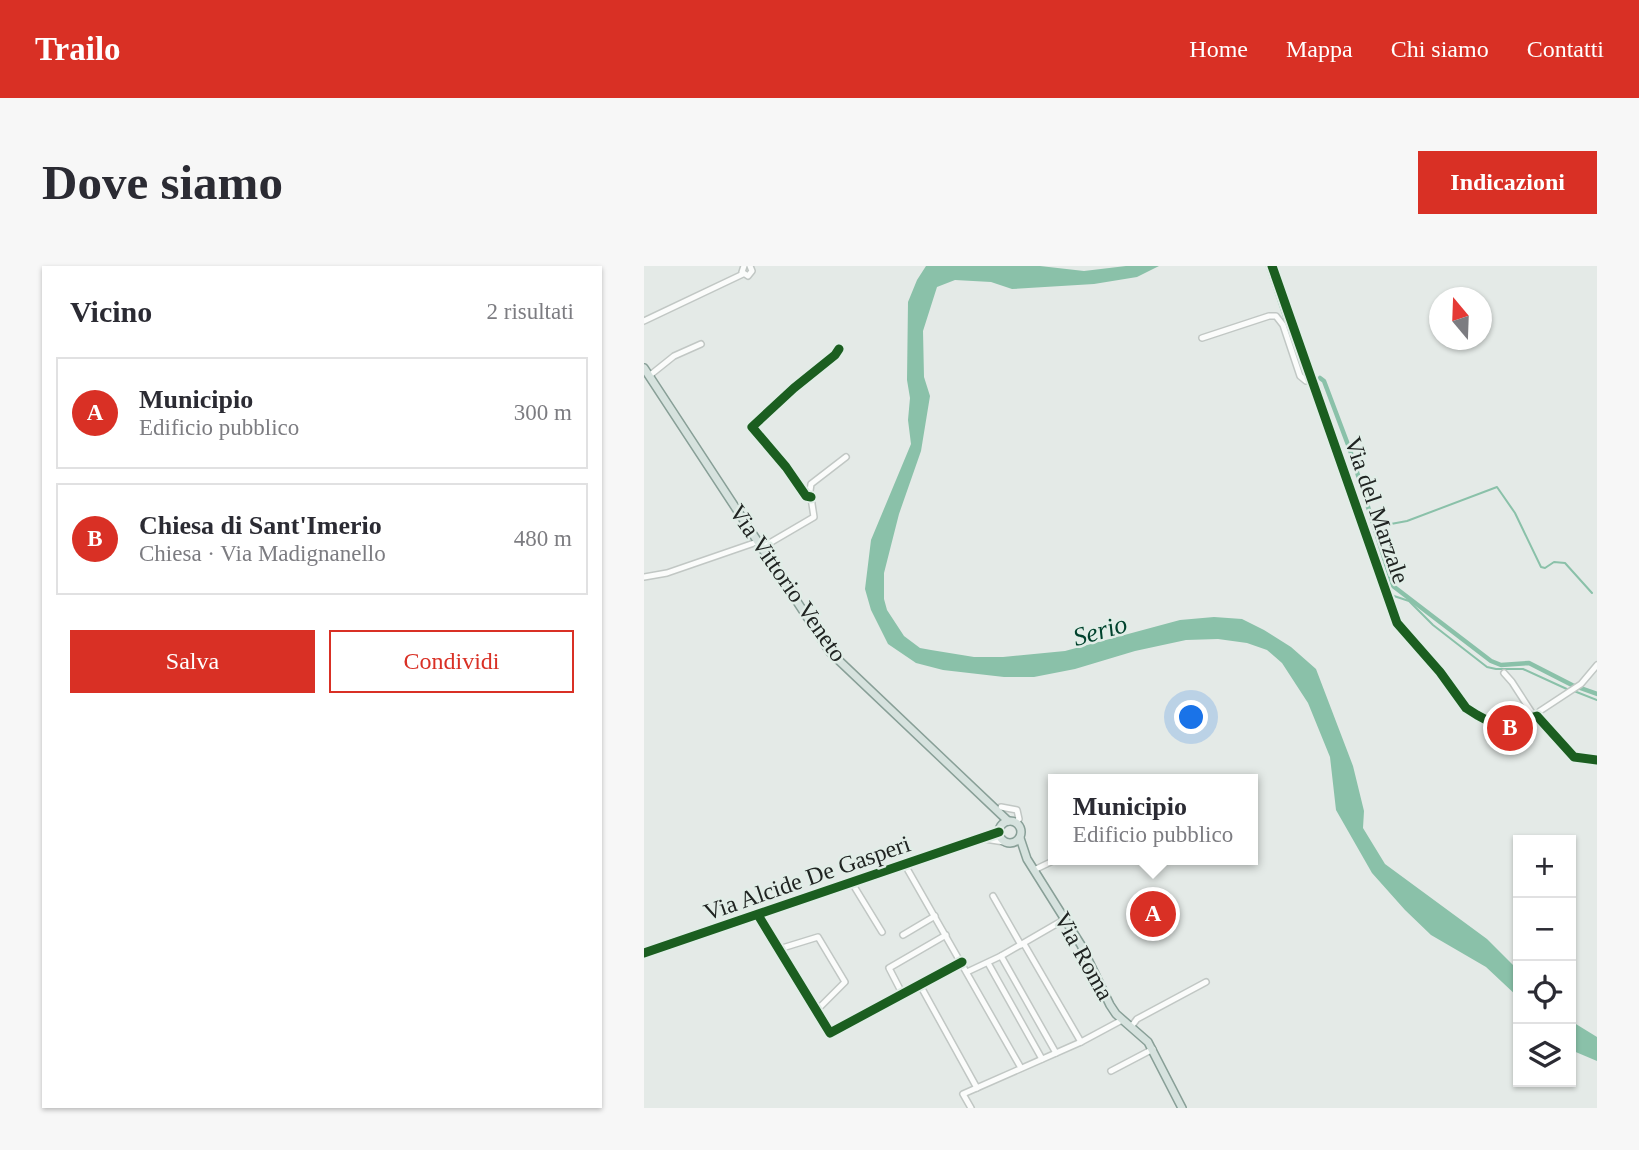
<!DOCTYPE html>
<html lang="it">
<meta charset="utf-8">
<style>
body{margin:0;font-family:Georgia,serif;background:#f7f7f7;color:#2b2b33}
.controls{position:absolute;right:21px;bottom:21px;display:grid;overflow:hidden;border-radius:0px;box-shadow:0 2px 5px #0004}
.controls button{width:63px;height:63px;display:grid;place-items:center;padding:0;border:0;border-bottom:2px solid #e1e1e2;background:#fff;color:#2b2b33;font:35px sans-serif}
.compass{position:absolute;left:785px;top:21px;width:63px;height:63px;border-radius:50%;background:#fff;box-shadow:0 2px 5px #0004;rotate:341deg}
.you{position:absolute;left:548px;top:452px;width:24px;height:24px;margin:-18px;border:5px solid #fff;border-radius:50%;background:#1a73e8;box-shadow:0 0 0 10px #1a73e833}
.badge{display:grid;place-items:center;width:46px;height:46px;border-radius:50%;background:#d93025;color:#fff;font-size:23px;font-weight:700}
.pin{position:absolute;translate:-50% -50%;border:4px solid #fff;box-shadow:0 2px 7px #0006}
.popup{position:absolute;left:404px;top:508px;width:210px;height:91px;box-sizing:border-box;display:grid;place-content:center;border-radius:0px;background:#fff;filter:drop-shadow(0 2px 5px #0005);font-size:23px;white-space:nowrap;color:#7c7c81}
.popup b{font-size:26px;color:#2b2b33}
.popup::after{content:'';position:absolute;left:50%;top:100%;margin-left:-14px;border:14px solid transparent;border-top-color:#fff}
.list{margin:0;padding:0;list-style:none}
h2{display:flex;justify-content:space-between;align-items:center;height:91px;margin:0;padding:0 28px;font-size:30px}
h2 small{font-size:23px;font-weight:400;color:#7c7c81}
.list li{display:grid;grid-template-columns:46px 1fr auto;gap:21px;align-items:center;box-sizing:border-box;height:112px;margin:0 14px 14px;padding:0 14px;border:2px solid #e1e1e2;border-radius:0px}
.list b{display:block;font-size:26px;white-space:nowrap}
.list p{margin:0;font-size:23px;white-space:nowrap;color:#7c7c81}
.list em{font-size:23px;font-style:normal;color:#7c7c81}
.actions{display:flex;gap:14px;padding:21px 28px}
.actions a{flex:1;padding:16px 0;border:2px solid #d93025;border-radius:0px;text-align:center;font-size:24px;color:#d93025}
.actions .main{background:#d93025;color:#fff}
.icon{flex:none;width:38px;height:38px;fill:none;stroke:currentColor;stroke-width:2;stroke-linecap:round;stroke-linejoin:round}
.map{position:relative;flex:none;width:953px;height:842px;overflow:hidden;border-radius:0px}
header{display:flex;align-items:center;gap:42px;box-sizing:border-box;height:98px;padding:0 35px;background:#d93025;color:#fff}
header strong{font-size:33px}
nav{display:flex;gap:38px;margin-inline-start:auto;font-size:24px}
.intro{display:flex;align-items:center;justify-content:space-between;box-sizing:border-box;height:168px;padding:0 42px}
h1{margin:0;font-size:49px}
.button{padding:18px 32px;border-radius:0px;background:#d93025;color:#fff;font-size:24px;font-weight:700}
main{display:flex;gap:42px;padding:0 42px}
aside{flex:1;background:#fff;border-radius:0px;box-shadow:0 2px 5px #0004}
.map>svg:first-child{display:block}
</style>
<header>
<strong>Trailo</strong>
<nav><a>Home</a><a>Mappa</a><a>Chi siamo</a><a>Contatti</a></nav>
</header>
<div class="intro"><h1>Dove siamo</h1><a class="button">Indicazioni</a></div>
<main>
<aside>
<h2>Vicino<small>2 risultati</small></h2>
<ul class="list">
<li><span class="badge">A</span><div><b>Municipio</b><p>Edificio pubblico</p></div><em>300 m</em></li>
<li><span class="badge">B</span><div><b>Chiesa di Sant'Imerio</b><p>Chiesa · Via Madignanello</p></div><em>480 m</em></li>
</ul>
<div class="actions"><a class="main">Salva</a><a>Condividi</a></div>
</aside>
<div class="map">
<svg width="953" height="842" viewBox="0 0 953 842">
<rect width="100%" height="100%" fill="#e4eae7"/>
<!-- water -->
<g fill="#8ac1a9">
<path d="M 282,0 L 396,0 L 440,5 L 482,0 L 515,0 L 493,11 L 450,18 L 368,23 L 347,16 L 311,14 L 293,21 L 279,65 L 280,111 L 286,130 L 277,185 L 255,248 L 240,307 L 240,333 L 243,344 L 260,370 L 276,382 L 287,384 L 330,391 L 359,391 L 421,385 L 536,354 L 570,351 L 598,353 L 620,364 L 647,381 L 672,403 L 709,500 L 720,545 L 719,562 L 741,598 L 843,673 L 874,704 L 874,731 L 842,701 L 787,669 L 761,644 L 728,607 L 692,544 L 686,491 L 664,437 L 638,397 L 623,384 L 603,377 L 574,373 L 542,374 L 491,385 L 431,403 L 390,411 L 360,411 L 299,404 L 272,397 L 244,378 L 227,344 L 221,323 L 227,274 L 267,178 L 264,154 L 266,132 L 263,114 L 264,36 L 273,14 Z"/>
<path d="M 927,755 L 953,771 L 953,795 L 927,784 Z"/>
</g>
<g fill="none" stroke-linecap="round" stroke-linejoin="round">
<!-- stream -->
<g stroke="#8ac1a9" stroke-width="2">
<path d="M 632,0 L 746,326 L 750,330 L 765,335 L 789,359 L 843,401 L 852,403 L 879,403 L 925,424"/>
<path d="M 736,260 L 763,255 L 853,221 L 871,247 L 897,301 L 901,302 L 910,296 L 921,297 L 948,327"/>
<path d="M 930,425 L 953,434"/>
</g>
<!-- canal -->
<g stroke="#8ac1a9" stroke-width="4.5">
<path d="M 624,0 L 659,104"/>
<path d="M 676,112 L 680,115 L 706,184 L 749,320 L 847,395 L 857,399 L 885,397 L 928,419 L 953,428"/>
</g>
<!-- minor casing -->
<g stroke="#c1c7c4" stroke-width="8">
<g id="minor">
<path d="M 100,0 L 98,6 L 104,10 L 108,5 L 106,0"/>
<path d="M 628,0 L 753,357 L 796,406 L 822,442 L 833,449 L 848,457 L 860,459 L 893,450 L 896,445 L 937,418 L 953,399"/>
<path d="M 0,55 L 99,8"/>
<path d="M 558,72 L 625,50 L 632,50 L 639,59 L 656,110 L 662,115 L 667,114"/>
<path d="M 5,110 L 30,90 L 57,78"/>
<path d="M 167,231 L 162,230 L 142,201 L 108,161 L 150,122 L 191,89 L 195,83"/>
<path d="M 117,282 L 170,251 L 166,225 L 167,218 L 202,191"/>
<path d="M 0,311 L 23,307 L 113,276"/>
<path d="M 860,407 L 868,416 L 890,450"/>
<path d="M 893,450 L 930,491 L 953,494"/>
<path d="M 357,541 L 373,544 L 375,553 L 372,556"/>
<path d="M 341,573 L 360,576"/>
<path d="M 261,599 L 377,802"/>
<path d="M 390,604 L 411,594"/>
<path d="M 208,617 L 238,666"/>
<path d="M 349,630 L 377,679"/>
<path d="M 114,649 L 186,767 L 318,696"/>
<path d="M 259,669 L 291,650"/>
<path d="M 380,678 L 437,776"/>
<path d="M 135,683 L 174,671 L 201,716 L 172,745"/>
<path d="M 0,687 L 355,566"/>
<path d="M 357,690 L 412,787"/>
<path d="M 344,697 L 398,793"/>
<path d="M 323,706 L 357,690 L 421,653"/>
<path d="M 276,719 L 333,822"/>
<path d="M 259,729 L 245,702 L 302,669"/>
<path d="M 487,761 L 493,753 L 562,716"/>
<path d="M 467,805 L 509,783"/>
<path d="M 327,842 L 319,828 L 437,776 L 478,754"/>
</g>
</g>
<!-- major casing -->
<g stroke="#889f97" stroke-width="10">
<g id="major">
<path d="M 0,102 L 186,386 L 364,555"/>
<circle cx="366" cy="566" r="11"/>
<path d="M 376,572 L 383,593 L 437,679 L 466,739 L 472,748 L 504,776 L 538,842"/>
</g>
</g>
<!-- minor -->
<use href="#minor" stroke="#fbfcfb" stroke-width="5"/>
<!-- major -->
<use href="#major" stroke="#d6e2de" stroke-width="7"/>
<!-- cycleway casing -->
<g stroke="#e1ede7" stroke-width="13">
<g id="cycleway">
<path d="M 628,0 L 753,357 L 796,406 L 822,442 L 833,449 L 848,457 L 860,459 L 893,450 L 930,491 L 953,494"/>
<path d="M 167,231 L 162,230 L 142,201 L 108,161 L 150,122 L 191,89 L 195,83"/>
<path d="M 114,649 L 186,767 L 318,696"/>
<path d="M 0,687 L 355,566"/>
</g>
</g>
<!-- cycleway -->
<use href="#cycleway" stroke="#1b5e20" stroke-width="9"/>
</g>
<g text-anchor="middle" stroke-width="5" stroke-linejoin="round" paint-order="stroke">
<!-- street labels -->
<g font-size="24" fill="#202422" stroke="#e1ede7">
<text transform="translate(733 244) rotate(71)" y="8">Via del Marzale</text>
<text transform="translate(144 317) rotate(55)" y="8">Via Vittorio Veneto</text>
<text transform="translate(163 612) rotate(-19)" y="8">Via Alcide De Gasperi</text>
<text transform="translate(440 690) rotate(61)" y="8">Via Roma</text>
</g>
<!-- water labels -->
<g font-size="26" font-style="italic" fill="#00422d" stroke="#e1ede7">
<text transform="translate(456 364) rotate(-16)" y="9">Serio</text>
</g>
</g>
</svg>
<div class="controls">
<button>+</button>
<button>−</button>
<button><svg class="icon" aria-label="locate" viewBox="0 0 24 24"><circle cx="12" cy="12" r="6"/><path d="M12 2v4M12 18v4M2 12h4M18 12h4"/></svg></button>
<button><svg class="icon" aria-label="layers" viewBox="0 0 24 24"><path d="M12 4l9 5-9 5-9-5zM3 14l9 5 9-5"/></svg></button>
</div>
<svg class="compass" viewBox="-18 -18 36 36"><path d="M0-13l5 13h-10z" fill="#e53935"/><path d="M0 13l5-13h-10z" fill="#7c7c81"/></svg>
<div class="you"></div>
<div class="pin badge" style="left:509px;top:648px">A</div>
<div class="popup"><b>Municipio</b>Edificio pubblico</div>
<div class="pin badge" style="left:866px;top:462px">B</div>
</div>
</main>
